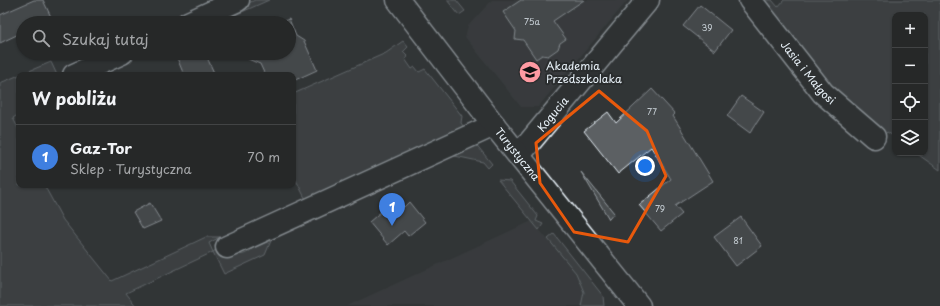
<!DOCTYPE html>
<html lang="pl">
<meta charset="utf-8">
<style>
body{margin:0;font-family:"Playpen Sans",sans-serif;background:#323434;color:#f1f3f6}
.controls{position:absolute;right:12px;top:12px;display:grid;overflow:hidden;border-radius:8px;box-shadow:0 1px 3px #0004}
.controls button{width:36px;height:36px;display:grid;place-items:center;padding:0;border:0;border-bottom:1px solid #424445;background:#262828;color:#f1f3f6;font:20px sans-serif}
.you{position:absolute;left:645px;top:166px;width:14px;height:14px;margin:-10px;border:3px solid #fff;border-radius:50%;background:#1a73e8;box-shadow:0 0 0 6px #1a73e833}
.badge{display:grid;place-items:center;width:26px;height:26px;border-radius:50%;background:#ea580c;color:#fff;font-size:13px;font-weight:700}
.pin{position:absolute;translate:-50% -33px;filter:drop-shadow(0 1px 2px #0008)}
.pin::after{content:'';position:absolute;top:21px;width:14px;height:12px;background:inherit;clip-path:polygon(0 0,100% 0,50% 100%)}
.list{margin:0;padding:0;list-style:none}
h2{display:flex;justify-content:space-between;align-items:center;height:52px;margin:0;padding:0 16px;font-size:17px}
h2 small{font-size:13px;font-weight:400;color:#a4a6a8}
.list li{display:grid;grid-template-columns:26px 1fr auto;gap:12px;align-items:center;box-sizing:border-box;height:64px;padding:0 16px;border-top:1px solid #424445}
.list b{display:block;font-size:15px;white-space:nowrap}
.list p{margin:0;font-size:13px;white-space:nowrap;color:#a4a6a8}
.list em{font-size:13px;font-style:normal;color:#a4a6a8}
.icon{flex:none;width:22px;height:22px;fill:none;stroke:currentColor;stroke-width:2;stroke-linecap:round;stroke-linejoin:round}
.map{position:relative;flex:none;width:940px;height:306px;overflow:hidden}
.search{position:absolute;background:#262828;box-shadow:0 1px 3px #0004;left:16px;top:16px;width:280px;height:44px;display:flex;align-items:center;gap:10px;box-sizing:border-box;padding:0 14px;border-radius:22px;color:#a4a6a8;font-size:15px}
.panel{position:absolute;background:#262828;box-shadow:0 1px 3px #0004;left:16px;top:72px;width:280px;height:116px;border-radius:8px}
.map>svg:first-child{display:block}
</style>
<div class="map">
<svg width="940" height="306" viewBox="0 0 940 306">
<rect width="100%" height="100%" fill="#323536"/>
<filter id="ink" filterUnits="userSpaceOnUse"><feTurbulence type="fractalNoise" baseFrequency=".025" numOctaves="2"/><feDisplacementMap in="SourceGraphic" scale="8" xChannelSelector="R" yChannelSelector="G"/><feConvolveMatrix kernelMatrix="1 2 1 2 8 2 1 2 1" color-interpolation-filters="sRGB"/></filter>
<g filter="url(#ink)">
<!-- built -->
<g fill="#3f4244">
<path d="M 492,0 L 628,0 L 538,107 L 521,107 L 465,37 L 468,26 Z"/>
<path d="M 532,221 L 576,273 L 584,292 L 581,306 L 347,306 Z"/>
</g>
<!-- green -->
<g fill="#494d4f" stroke="#989fa4">
<path d="M 255,0 L 269,0 L 217,23 L 217,18 Z"/>
<path d="M 447,0 L 456,0 L 465,11 L 459,15 Z"/>
<path d="M 759,0 L 772,0 L 778,7 L 784,0 L 940,0 L 940,170 L 916,153 L 925,153 L 925,15 L 895,15 L 895,137 L 887,132 L 871,150 L 880,135 L 829,89 Z"/>
<path d="M 403,41 L 408,47 L 403,52 L 408,57 L 405,59 L 412,69 L 415,67 L 419,72 L 425,69 L 462,116 L 461,123 L 465,129 L 315,197 L 305,198 L 293,174 L 293,94 L 386,53 Z"/>
<path d="M 51,62 L 57,75 L 19,75 L 19,114 L 13,118 L 19,130 L 19,185 L 44,185 L 63,220 L 112,281 L 206,237 L 220,237 L 209,243 L 213,252 L 218,248 C 238,255 245,261 259,240 L 475,143 L 492,164 L 488,168 L 483,162 L 450,155 L 273,236 L 265,255 L 224,274 L 213,252 L 126,293 L 136,306 L 0,306 L 0,83 Z"/>
<path d="M 581,172 L 614,213 L 609,219 Z"/>
<path d="M 498,180 L 510,181 L 538,216 L 536,221 L 543,224 L 539,230 Z"/>
<path d="M 554,234 L 603,296 L 604,306 L 581,306 L 584,292 L 576,273 L 548,239 Z"/>
</g>
<!-- building -->
<g fill="#5c6063" stroke="#e8f1f8">
<path d="M 34,0 L 43,0 L 52,19 L 44,23 L 23,23 L 23,32 L 0,43 L 0,15 Z"/>
<path d="M 521,0 L 584,0 L 553,21 L 566,39 L 560,43 L 558,49 L 548,56 L 542,55 L 536,59 L 523,40 L 515,39 L 516,31 L 503,12 Z"/>
<path d="M 700,5 L 731,30 L 715,51 L 683,26 Z"/>
<path d="M 289,19 L 296,36 L 304,41 L 317,70 L 293,81 L 293,75 L 265,75 L 260,64 L 248,59 L 253,53 L 289,53 L 289,23 L 279,23 Z"/>
<path d="M 175,53 L 205,53 L 215,75 L 184,75 Z"/>
<path d="M 652,89 L 675,114 L 673,116 L 713,181 L 675,206 L 682,214 L 661,231 L 639,205 L 671,179 L 651,147 L 618,174 L 584,131 L 608,112 L 616,123 Z"/>
<path d="M 741,96 L 764,112 L 750,133 L 727,116 Z"/>
<path d="M 397,198 L 404,207 L 409,202 L 425,222 L 408,236 L 404,231 L 388,245 L 369,222 Z"/>
<path d="M 150,203 L 161,221 L 143,229 L 133,212 Z"/>
<path d="M 741,217 L 762,246 L 736,266 L 714,237 Z"/>
</g>
<g fill="none" stroke-linecap="round" stroke-linejoin="round">
<!-- minor casing -->
<g stroke="#e8f1f8" stroke-width="25">
<g id="minor">
<path id="s1" d="M 750,0 L 823,93 L 874,137"/>
<path d="M 188,23 L 238,0"/>
<path d="M 74,75 L 122,53"/>
<path id="s2" d="M 519,155 L 648,0"/>
<path d="M 227,247 L 494,125"/>
</g>
</g>
<!-- major casing -->
<g stroke="#e8f1f8" stroke-width="25">
<g id="major">
<path id="s3" d="M 398,0 L 494,125 L 639,306"/>
</g>
</g>
<!-- minor -->
<use href="#minor" stroke="#2a2d2e" stroke-width="22"/>
<!-- major -->
<use href="#major" stroke="#2a2d2e" stroke-width="22"/>
</g>
</g>
<!-- marked area -->
<path d="M0 0H940V306H0ZM 599,91 L 647,131 L 666,176 L 628,242 L 574,232 L 540,183 L 536,143 Z" fill="#323536" fill-opacity=".55" fill-rule="evenodd"/>
<path fill="none" stroke="#e8590c" stroke-width="3" stroke-linejoin="round" d="M 599,91 L 647,131 L 666,176 L 628,242 L 574,232 L 540,183 L 536,143 Z"/>
<!-- icons -->
<defs>
<g id="school-disc" transform="scale(1.15)"><circle r="9.5" fill="#ff9aa2" stroke="#2a2d2e"/><path d="M0-5L7-2L0 1L-7-2ZM-4 1L0 2.5L4 1V4Q0 6-4 4Z" fill="#111"/></g>
</defs>
<g fill-rule="evenodd">
<use href="#school-disc" x="530" y="72"/>
</g>
<g text-anchor="middle" stroke-width="4" stroke-linejoin="round" paint-order="stroke">
<!-- number labels -->
<g font-size="9" fill="#c5cdd3">
<text x="532" y="25">75a</text>
<text x="707" y="31">39</text>
<text x="652" y="115">77</text>
<text x="660" y="212">79</text>
<text x="738" y="244">81</text>
</g>
<!-- poi labels -->
<g font-size="11" fill="#e8f1f8" stroke="#2a2d2e" text-anchor="start">
<text x="546" y="70">Akademia<tspan x="546" dy="13">Przedszkolaka</tspan></text>
</g>
<!-- street labels -->
<g font-size="11" fill="#e8f1f8" stroke="#2a2d2e">
<text dy="4" stroke="none"><textPath href="#s1" startOffset="93">Jasia i Małgosi</textPath></text>
<text dy="4" stroke="none"><textPath href="#s2" startOffset="53">Kogucia</textPath></text>
<text dy="4" stroke="none"><textPath href="#s3" startOffset="195">Turystyczna</textPath></text>
</g>
</g>
</svg>
<div class="controls">
<button>+</button>
<button>−</button>
<button><svg class="icon" aria-label="locate" viewBox="0 0 24 24"><circle cx="12" cy="12" r="6"/><path d="M12 2v4M12 18v4M2 12h4M18 12h4"/></svg></button>
<button><svg class="icon" aria-label="layers" viewBox="0 0 24 24"><path d="M12 4l9 5-9 5-9-5zM3 14l9 5 9-5"/></svg></button>
</div>
<div class="you"></div>
<div class="pin badge" style="left:392px;top:226px;background:#3f7fe0">1</div>
<div class="search"><svg class="icon" aria-label="search" viewBox="0 0 24 24"><circle cx="10" cy="10" r="6"/><path d="M15 15l6 6"/></svg>Szukaj tutaj</div>
<section class="panel">
<h2>W pobliżu<small></small></h2>
<ul class="list">
<li><span class="badge" style="background:#3f7fe0">1</span><div><b>Gaz-Tor</b><p>Sklep · Turystyczna</p></div><em>70 m</em></li>
</ul>
</section>
</div>
